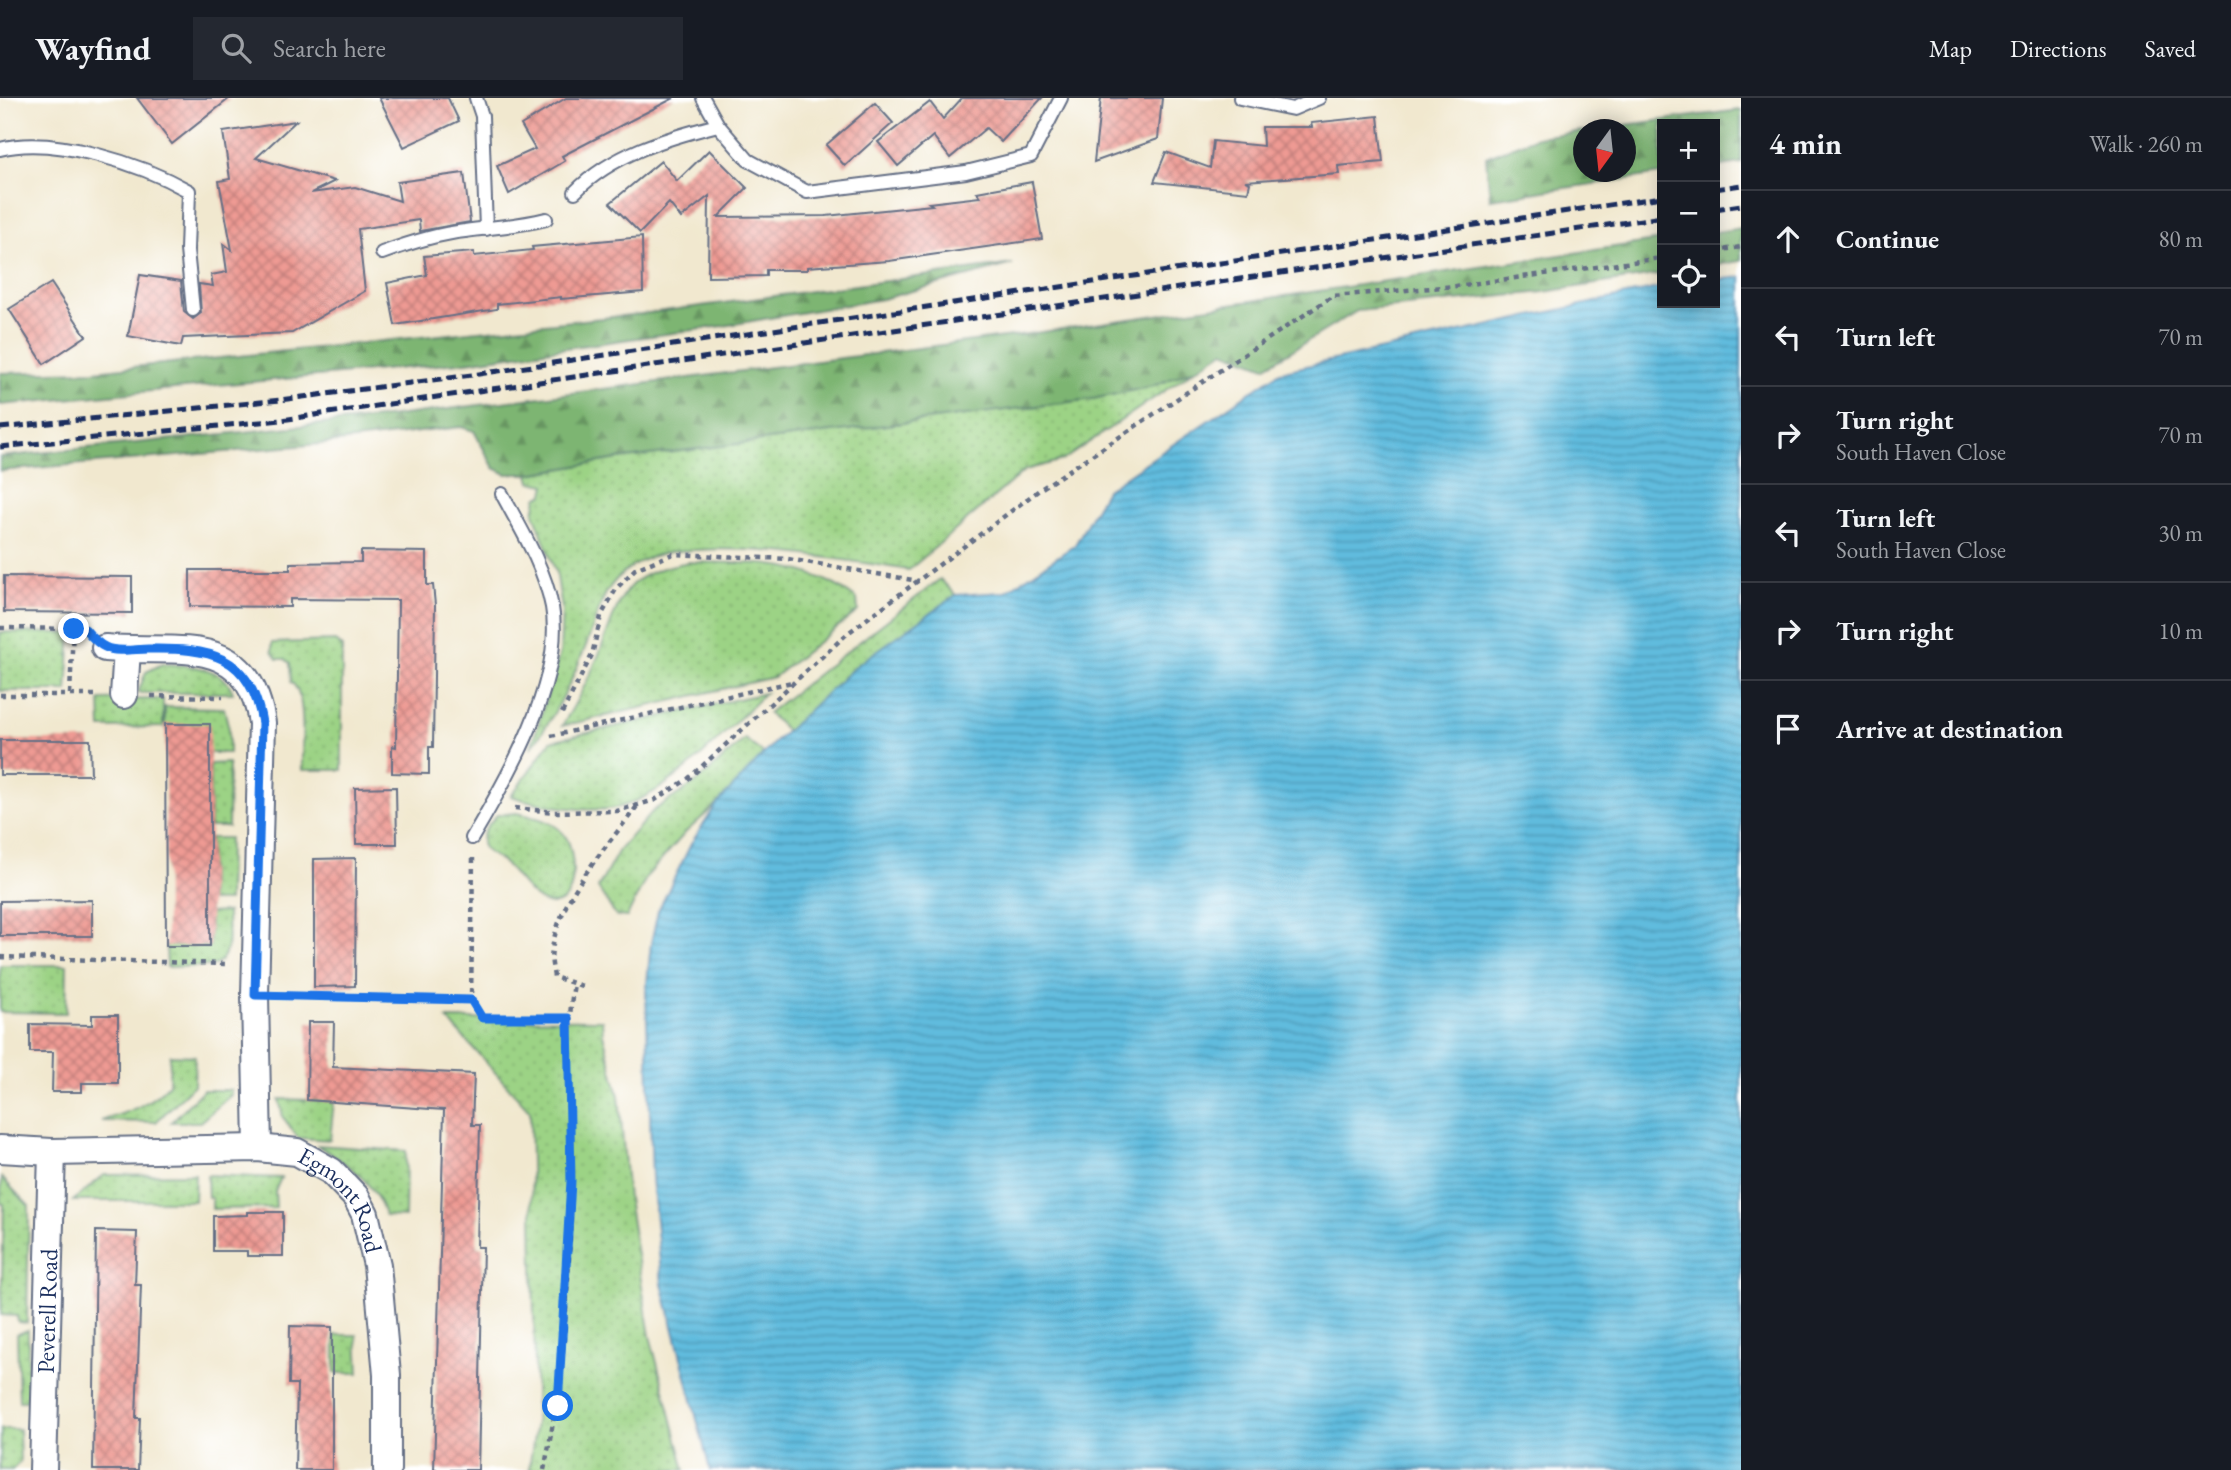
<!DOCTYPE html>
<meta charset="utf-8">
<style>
body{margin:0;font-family:"EB Garamond",serif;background:#242831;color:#f1f3f6}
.controls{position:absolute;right:21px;top:21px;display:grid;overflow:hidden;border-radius:0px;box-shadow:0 4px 18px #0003}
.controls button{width:63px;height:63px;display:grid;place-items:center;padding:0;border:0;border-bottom:2px solid #363941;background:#171b24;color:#f1f3f6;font:35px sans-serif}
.compass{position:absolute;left:1573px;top:21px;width:63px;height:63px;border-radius:50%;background:#171b24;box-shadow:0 4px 18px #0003;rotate:195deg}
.stop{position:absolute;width:21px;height:21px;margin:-16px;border:5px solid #1a73e8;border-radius:50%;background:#fff}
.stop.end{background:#1a73e8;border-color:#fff;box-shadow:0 2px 7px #0008}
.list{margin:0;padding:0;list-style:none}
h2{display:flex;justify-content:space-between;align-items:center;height:91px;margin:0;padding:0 28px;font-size:30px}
h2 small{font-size:23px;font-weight:400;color:#9ea1a6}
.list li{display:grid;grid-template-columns:46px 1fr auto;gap:21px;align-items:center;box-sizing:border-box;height:98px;padding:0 28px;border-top:2px solid #363941}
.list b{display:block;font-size:26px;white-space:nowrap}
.list p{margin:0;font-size:23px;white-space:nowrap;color:#9ea1a6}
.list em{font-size:23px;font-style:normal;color:#9ea1a6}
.icon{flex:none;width:38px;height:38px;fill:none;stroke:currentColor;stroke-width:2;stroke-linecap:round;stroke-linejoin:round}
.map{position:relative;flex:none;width:1741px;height:1372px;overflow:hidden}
header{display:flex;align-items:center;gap:42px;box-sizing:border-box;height:98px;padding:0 35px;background:#171b24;border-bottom:2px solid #363941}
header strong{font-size:33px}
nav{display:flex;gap:38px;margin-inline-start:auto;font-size:24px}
.search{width:490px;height:63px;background:#242831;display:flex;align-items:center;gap:18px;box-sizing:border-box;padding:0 24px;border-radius:0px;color:#9ea1a6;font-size:26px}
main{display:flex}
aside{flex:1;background:#171b24}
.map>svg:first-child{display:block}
</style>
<header>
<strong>Wayfind</strong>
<div class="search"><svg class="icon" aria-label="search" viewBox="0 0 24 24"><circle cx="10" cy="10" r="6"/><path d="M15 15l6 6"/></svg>Search here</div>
<nav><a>Map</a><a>Directions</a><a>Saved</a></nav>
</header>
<main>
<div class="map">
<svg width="1741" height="1372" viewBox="0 0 1741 1372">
<defs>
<pattern id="grass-dots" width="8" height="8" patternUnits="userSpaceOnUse" patternTransform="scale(1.75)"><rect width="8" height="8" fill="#9cd385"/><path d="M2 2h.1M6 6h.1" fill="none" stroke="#86b575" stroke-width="1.8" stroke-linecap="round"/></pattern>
<pattern id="forest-firs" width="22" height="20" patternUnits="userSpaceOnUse" patternTransform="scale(1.75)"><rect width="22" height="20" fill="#7db572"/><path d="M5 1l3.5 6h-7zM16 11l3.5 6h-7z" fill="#669461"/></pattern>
<pattern id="water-rules" width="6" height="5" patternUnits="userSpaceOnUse" patternTransform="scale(1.75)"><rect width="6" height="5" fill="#60bcde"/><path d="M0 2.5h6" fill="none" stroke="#4e99b7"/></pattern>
<pattern id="building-cross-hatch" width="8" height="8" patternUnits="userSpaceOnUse" patternTransform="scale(1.75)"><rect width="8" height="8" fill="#ee9a93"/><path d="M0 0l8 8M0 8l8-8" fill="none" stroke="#c07e7b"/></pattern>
</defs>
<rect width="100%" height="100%" fill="#fff"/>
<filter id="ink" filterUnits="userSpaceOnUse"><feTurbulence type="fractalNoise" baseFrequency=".0143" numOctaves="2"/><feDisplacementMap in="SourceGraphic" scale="14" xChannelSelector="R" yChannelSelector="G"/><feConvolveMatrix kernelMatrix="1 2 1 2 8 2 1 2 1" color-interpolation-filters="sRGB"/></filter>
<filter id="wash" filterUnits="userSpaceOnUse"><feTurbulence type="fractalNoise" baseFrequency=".00686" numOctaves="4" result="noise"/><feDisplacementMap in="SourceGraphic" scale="28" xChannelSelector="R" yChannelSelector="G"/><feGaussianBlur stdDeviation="1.57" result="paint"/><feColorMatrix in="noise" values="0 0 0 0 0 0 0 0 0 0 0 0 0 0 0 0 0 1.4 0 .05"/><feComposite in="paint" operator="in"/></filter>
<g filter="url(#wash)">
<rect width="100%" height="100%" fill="#f1e8cf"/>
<!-- grass -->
<g fill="url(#grass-dots)" stroke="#5c8172" stroke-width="2">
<path d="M 1198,270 L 1063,362 L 1025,372 L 909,472 C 832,460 748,445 670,454 C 644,458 617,474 605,497 C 596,516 591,538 582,557 C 569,590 552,622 531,650 L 560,555 L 562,512 L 557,478 L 534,415 L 537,400 L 544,396 L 546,387 L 531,384 L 529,376 L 618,361 L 1093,301 L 1153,288 Z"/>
<path d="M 689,464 C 754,466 801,460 857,501 L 858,513 L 774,579 L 562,628 C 576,605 589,581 599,556 C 622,499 619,476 689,464 Z"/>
<path d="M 940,481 L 956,497 L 857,567 L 787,633 L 768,615 Z"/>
<path d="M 0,534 L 71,535 L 67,593 L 0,593 Z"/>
<path d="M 335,543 L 342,549 L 342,672 L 302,672 C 301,650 308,597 291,584 L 290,565 L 285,561 L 277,561 L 272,553 L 272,545 Z"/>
<path d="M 162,566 C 186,567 225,568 233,595 L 138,595 L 146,574 Z"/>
<path d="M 765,595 C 723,635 679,689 623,708 C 595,717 538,707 511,698 L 551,643 Z"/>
<path d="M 163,601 L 163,629 L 101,630 L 100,602 Z"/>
<path d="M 165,609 L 224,610 L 229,631 L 229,655 L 210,655 L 165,626 Z"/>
<path d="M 745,641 L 764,656 L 717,706 L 686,734 L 647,778 L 627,819 L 616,818 L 598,790 L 619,752 L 653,713 L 698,683 Z"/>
<path d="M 229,665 L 228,729 L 210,729 L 210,666 Z"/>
<path d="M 516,715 C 534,719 558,723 567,741 C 575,757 579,805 553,806 C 546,806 539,802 534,798 C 523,789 515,776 505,766 C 498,759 483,755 482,745 C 481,733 490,725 497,717 Z"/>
<path d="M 210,740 L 229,740 L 228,803 L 210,803 Z"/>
<path d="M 227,814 C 227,832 233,860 213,868 L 167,869 L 166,848 L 210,848 L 210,815 Z"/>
<path d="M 0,867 L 67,867 L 66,915 L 0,914 Z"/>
<path d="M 447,921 L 602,922 L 603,936 L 619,998 L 628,1101 L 650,1238 L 685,1372 L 529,1372 L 536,1324 L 530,1013 Z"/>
<path d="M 170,957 L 195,958 L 194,987 L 156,1024 L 101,1023 C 128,1014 150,1007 169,986 Z"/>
<path d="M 203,992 L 231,992 L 231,997 L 200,1024 L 171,1024 Z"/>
<path d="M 279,1001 L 334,1003 L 330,1042 L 298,1040 L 283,1019 Z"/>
<path d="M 316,1047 L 406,1053 L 405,1119 L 385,1118 C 376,1085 345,1063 316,1047 Z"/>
<path d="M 195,1076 L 194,1103 L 73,1103 L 104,1077 Z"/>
<path d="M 207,1077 L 281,1080 L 275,1093 L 276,1110 L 212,1111 L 212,1100 L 208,1100 Z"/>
<path d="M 2,1080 L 29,1108 L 27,1225 L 18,1224 L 17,1218 L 1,1217 L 4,1106 L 0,1105 Z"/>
<path d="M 28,1232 L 28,1303 L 19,1303 L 17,1236 Z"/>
<path d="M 335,1237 L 357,1237 L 359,1275 L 335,1275 Z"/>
<path d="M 1,1331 L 19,1331 L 20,1364 L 12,1372 L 0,1372 Z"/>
</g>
<!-- forest -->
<g fill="url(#forest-firs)" stroke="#4c7268" stroke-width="2">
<path d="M 1741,12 L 1741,65 L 1715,69 L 1715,26 L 1662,26 L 1662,76 L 1490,101 L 1486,59 L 1537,39 L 1583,33 L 1584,74 L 1626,74 L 1626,32 L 1594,31 Z"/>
<path d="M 1741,130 L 1741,163 L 1715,167 L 1715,134 Z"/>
<path d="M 1662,142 L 1662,176 L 1544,194 L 1357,213 L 1265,269 L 1224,253 L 1198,270 L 1153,288 L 1093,301 L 618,361 L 529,376 L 506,376 L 494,370 L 474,333 L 461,329 L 321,346 L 0,373 L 0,359 L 379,320 L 1035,235 Z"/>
<path d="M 1013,166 L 882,201 L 723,228 L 459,265 L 0,307 L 0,275 L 94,273 L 641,216 Z"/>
</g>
<!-- water -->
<path fill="url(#water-rules)" stroke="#3e769e" stroke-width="2" d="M 1741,179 L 1741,1372 L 710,1372 L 662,1186 L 652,1080 L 646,895 L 651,845 L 658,813 L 692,744 L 717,706 L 773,646 L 857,567 L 956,497 L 1005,494 L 1075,447 L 1106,392 L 1280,274 L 1662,189 L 1662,205 L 1715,205 L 1715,182 Z"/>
<g id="blocks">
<!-- building -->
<g fill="url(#building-cross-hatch)">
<path d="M 137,0 L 230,0 L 172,46 Z"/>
<path d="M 379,0 L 448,0 L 459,23 L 404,49 Z"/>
<path d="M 566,0 L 674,0 L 562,58 L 565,63 L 509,96 L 497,68 L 535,51 L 521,27 Z"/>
<path d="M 962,0 L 1042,0 L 1001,44 L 986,30 L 950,60 L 933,38 L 898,68 L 878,44 L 930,4 L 943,21 Z"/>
<path d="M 1101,0 L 1162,0 L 1158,41 L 1094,64 Z"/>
<path d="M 875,5 L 893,25 L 845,68 L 826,47 Z"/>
<path d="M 1378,18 L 1383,64 L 1338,68 L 1339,76 L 1245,83 L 1250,85 L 1248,94 L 1154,84 L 1166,54 L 1210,70 L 1213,43 L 1263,48 L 1262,29 L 1312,29 L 1311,25 Z"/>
<path d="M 296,23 L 256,60 L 335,83 L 311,95 L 355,89 L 400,103 L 397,84 L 464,75 L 470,124 L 420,133 L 419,122 L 358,131 L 365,193 L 292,235 L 183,240 L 181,248 L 128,238 L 140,177 L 181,183 L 184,214 L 193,221 L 201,215 L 199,186 L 213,188 L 211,177 L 227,174 L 223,145 L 232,152 L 219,83 L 230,81 L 223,34 Z"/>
<path d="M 709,52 L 747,90 L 718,119 L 826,118 L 932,107 L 929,105 L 980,99 L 977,94 L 1032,84 L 1042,141 L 889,163 L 807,169 L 807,172 L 766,172 L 766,178 L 708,179 L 709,98 L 681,120 L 669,105 L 640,135 L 610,105 L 661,63 L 677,83 Z"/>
<path d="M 642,139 L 643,194 L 561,201 L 561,199 L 497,206 L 497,211 L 395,227 L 387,185 L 427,177 L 424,158 L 474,154 L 474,158 L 533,152 L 532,149 Z"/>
<path d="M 51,185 L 86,238 L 44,266 L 9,211 Z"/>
<path d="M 361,453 L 427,454 L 427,487 L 433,487 L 435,507 L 433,649 L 429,649 L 429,676 L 392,675 L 392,648 L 396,649 L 398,502 L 290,501 L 290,509 L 190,508 L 190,472 L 290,472 L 290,465 L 361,464 Z"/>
<path d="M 4,478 L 132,479 L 132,515 L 4,514 Z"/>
<path d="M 165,626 L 210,626 L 210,848 L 166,848 Z"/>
<path d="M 0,642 L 90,642 L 91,677 L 0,677 Z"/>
<path d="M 396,689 L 397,746 L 356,746 L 355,690 Z"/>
<path d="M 356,760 L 355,888 L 314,889 L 314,761 Z"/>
<path d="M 92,802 L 92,838 L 0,838 L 0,803 Z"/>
<path d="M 92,917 L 118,917 L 118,985 L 82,985 L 82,994 L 52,994 L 53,954 L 30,954 L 30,926 L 92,927 Z"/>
<path d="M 308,924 L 334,924 L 333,969 L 474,976 L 472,1027 L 480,1027 L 477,1149 L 483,1149 L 478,1372 L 434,1372 L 444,1012 L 307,1002 Z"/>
<path d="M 248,1114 L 283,1114 L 283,1158 L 247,1158 L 247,1153 L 213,1153 L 213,1118 L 248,1117 Z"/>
<path d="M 96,1133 L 137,1134 L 135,1187 L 141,1187 L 136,1320 L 140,1320 L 138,1372 L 93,1372 Z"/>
<path d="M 290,1228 L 332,1229 L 332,1372 L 295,1372 L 297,1286 L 289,1286 Z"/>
</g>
</g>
</g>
<g filter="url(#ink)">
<use href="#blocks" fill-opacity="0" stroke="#667086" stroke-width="2"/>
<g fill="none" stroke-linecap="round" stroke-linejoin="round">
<!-- service casing -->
<g stroke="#667086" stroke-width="16">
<g id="service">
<path d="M 476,0 L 482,18 L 486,131"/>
<path d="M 703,0 L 718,27"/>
<path d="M 1240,0 L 1293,11 L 1319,0"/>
<path d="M 0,51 C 54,37 141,66 189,93 L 187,152 L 193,212"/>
<path d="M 575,94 C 612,56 667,40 718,27 L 748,62 L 807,94 L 966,74 L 1031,58 L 1061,0"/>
<path d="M 382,155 C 409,145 437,136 465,133 C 493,129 519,128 546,121"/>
<path d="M 472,740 C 507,681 565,581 552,509 C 544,468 522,433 502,396"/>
</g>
</g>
<!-- minor casing -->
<g stroke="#667086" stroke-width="30">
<g id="minor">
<path d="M 105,550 C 175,556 248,532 262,625 L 255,897 L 258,1050"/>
<path d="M 124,597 L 127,552"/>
<path id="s1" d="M 0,1051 L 52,1054 L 258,1050 L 297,1054 L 331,1073 L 356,1099 L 365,1116 L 377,1167 L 387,1277 L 387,1372"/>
<path id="s2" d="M 43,1372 L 52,1054"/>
</g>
</g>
<!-- path -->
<g stroke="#667086" stroke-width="4.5" stroke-dasharray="5 5" stroke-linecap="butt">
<path d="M 1715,153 L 1741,149"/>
<path d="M 0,530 L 83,531"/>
<path d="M 70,596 L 73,531"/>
<path d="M 0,597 L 97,597"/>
<path d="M 151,598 L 223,599"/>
<path d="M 562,615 L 592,557 L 601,518 L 616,491 L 635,471 L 673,456 L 788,461 L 919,483"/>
<path d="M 551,638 L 792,584"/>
<path d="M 515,710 L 554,714 L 617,713 L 655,702 L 688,681 L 848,535 L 1042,390 L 1333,198 L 1456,188 L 1662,160"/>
<path d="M 473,760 L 471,902 L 482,920 L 568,920"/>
<path d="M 0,859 L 226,866"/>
<path d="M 582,888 L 554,879 C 553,871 550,860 552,852 C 559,798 607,749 638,707"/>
<path d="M 284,898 L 471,902"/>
<path d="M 544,1372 C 564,1280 570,1176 571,1082 C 572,1017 563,950 574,886"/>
</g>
<!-- service -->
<use href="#service" stroke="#fff" stroke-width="12"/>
<!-- minor -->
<use href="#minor" stroke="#fff" stroke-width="26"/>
<!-- rail -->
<g stroke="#1b2f5e" stroke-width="5" stroke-dasharray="10 5" stroke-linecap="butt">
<path d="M 1715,91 L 1741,87"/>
<path d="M 1715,111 L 1741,107"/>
<path d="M 0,330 L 280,302 L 479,276 L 1662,99"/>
<path d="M 0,349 L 281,322 L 1662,119"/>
</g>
</g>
</g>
<g fill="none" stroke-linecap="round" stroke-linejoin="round" filter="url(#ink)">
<!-- route -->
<path stroke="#1a73e8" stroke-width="9" d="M 74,531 L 85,531 C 90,537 98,546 105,549 C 116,555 135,551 148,551 C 209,550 251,556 262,625 L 255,897 L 471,902 L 482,920 L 568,920 L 571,1083 L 558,1308"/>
</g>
<g text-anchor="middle" stroke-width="5" stroke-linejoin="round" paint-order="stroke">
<!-- street labels -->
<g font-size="24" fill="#1b2f5e" stroke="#fff">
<text dy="8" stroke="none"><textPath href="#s1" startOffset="366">Egmont Road</textPath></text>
<text dy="8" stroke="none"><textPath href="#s2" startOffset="159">Peverell Road</textPath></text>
</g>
</g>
</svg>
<div class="controls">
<button>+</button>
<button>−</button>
<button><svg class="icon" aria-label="locate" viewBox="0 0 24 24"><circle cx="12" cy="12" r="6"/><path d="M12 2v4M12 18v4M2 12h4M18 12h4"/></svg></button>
</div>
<svg class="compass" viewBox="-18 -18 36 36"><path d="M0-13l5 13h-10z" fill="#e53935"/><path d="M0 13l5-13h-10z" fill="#9ea1a6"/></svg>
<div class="stop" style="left:558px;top:1308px"></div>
<div class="stop end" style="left:74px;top:531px"></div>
</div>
<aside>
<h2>4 min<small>Walk · 260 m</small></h2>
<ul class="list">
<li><svg class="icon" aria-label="ahead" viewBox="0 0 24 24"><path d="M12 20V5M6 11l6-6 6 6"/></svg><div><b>Continue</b></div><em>80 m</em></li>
<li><svg class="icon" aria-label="left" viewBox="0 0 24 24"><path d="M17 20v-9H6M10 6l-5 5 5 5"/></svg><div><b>Turn left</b></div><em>70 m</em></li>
<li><svg class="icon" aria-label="right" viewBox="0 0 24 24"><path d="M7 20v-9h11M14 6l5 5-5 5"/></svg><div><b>Turn right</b><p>South Haven Close</p></div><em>70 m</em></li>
<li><svg class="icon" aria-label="left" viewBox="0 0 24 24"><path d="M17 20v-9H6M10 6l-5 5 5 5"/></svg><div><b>Turn left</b><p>South Haven Close</p></div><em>30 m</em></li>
<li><svg class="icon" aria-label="right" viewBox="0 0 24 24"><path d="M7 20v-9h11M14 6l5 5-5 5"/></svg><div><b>Turn right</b></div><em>10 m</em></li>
<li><svg class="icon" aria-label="arrive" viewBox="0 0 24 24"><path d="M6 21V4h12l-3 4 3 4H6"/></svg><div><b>Arrive at destination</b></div></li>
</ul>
</aside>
</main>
